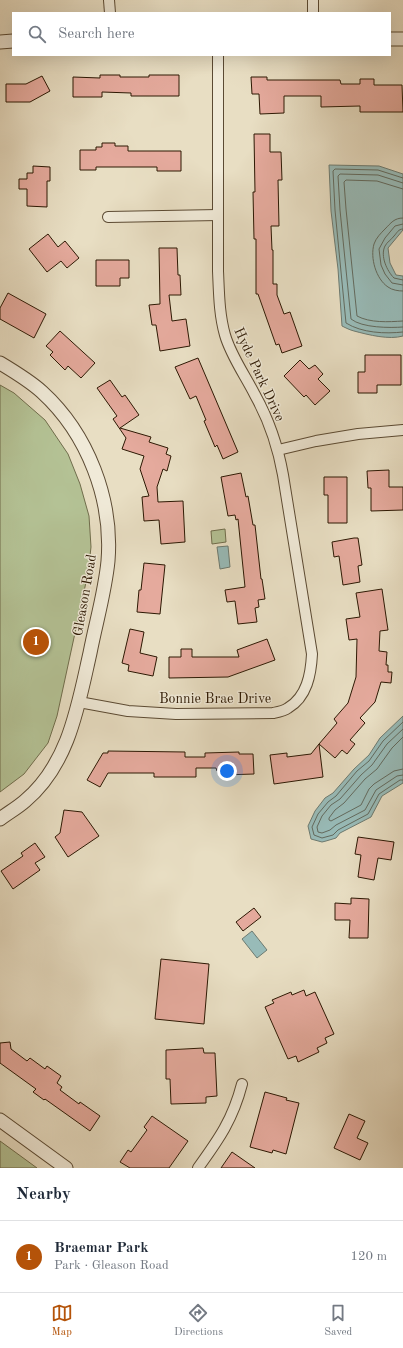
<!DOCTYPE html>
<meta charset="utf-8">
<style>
body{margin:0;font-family:"Old Standard TT",serif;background:#f6f6f7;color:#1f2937}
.you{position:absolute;left:227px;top:771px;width:14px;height:14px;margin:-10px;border:3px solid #fff;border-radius:50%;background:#1a73e8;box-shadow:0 0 0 6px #1a73e833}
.badge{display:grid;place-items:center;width:26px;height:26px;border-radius:50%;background:#b45309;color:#fff;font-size:13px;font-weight:700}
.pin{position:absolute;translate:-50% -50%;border:2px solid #fff;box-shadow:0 1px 4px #0006}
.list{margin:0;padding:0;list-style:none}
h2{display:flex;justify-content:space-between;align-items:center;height:52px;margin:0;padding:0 16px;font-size:17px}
h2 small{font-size:13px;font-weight:400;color:#747a83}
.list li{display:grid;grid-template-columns:26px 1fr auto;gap:12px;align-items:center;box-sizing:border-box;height:72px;padding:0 16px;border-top:1px solid #e0e1e3}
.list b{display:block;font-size:15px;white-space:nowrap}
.list p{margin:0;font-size:13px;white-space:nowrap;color:#747a83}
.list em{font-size:13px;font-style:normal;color:#747a83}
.icon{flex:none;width:22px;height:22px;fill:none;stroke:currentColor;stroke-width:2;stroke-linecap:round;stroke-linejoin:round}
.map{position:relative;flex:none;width:403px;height:1168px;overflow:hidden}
.search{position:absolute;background:#fff;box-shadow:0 4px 16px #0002;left:12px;right:12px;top:12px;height:44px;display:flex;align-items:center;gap:10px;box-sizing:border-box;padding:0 14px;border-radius:0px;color:#747a83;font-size:15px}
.sheet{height:124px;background:#fff}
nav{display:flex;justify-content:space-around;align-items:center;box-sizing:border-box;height:56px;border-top:1px solid #e0e1e3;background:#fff;font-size:11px;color:#747a83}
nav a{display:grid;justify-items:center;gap:2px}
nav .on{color:#b45309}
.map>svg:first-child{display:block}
</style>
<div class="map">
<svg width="403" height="1168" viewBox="0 0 403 1168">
<rect width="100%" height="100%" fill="#e8dec3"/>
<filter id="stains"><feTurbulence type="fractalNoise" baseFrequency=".005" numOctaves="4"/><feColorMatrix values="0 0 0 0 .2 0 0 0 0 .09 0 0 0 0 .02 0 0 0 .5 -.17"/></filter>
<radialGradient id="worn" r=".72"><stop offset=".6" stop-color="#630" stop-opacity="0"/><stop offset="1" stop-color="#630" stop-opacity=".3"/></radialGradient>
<!-- green -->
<g fill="#b4c295" stroke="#706d4c">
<path d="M 0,385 L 14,393 L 45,420 L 68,454 L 80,484 L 89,516 L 91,547 L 88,573 L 57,716 L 48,743 L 24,774 L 0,792 Z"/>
<path d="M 225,529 L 226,542 L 212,544 L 211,531 Z"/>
<path d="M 0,1141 L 37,1168 L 0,1168 Z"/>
</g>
<!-- water -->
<g fill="#98bbb8" stroke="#6d7a70">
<path d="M 329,165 L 379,166 L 403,174 L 403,230 L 388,248 L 390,263 L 396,275 L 403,276 L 403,336 C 389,340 369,335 354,331 C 350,330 346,328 342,326 L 338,269 L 331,211 Z"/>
<path d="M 228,546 L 230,567 L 220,569 L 217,547 Z"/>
<path d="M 403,716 L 403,783 L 382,796 L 371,817 L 340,833 L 336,838 L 326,841 L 322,842 L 311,839 L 308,826 L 315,811 L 325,798 L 333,793 L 354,769 L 369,755 L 380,738 Z"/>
<path d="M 252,931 L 267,950 L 257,958 L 242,939 Z"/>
</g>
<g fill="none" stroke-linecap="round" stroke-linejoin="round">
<!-- shore -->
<g stroke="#626a5e" stroke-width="1">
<path d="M 403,178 L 378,170 L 335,169 L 333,171 L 335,210 L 346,323 C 362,333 385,334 403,332"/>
<path d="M 403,183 L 378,175 L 340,174 L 338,176 L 340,210 L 351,319 C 362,328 390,328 403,327"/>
<path d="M 403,189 L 377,181 L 346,180 L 344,182 L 346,209 L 357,316 C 370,323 388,322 403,321"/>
<path d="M 403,218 C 394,218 391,223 385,229 C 381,233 376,238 374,244 C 370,258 376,279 388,287 C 392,290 398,291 403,291"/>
<path d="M 403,224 L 395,226 L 385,238 L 379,249 L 381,265 L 385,274 L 392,283 L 403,285"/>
<path d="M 403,229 C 398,229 397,233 394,236 C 391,240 387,242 385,246 C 380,256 387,271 394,278 L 403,280"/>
<path d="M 403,722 L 383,741 L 369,761 L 357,771 L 336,796 L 328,802 L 318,814 L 312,827 L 314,835 L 322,838 L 333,835 L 338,830 L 368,814 L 379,794 L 400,780 L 403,780"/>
<path d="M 403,729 L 387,744 L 372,765 L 361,775 L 340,799 L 331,805 L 322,816 L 317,827 L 318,832 L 322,833 L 330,830 L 336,825 L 365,810 L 376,790 L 397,776 L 403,775"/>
<path d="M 403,737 L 392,748 L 377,769 L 365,779 L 344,803 L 335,810 L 329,818 L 329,820 L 331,821 L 361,805 L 369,789 L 374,784 L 394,771 L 403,769"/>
</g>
</g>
<!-- building -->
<g fill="#e5aa9d" stroke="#2c1803">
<path d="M 100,75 L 120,75 L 120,77 L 149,77 L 149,75 L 179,75 L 179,96 L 131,96 L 131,93 L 102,92 L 102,97 L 73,97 L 73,77 L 100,78 Z"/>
<path d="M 42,76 L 50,91 L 30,102 L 6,102 L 6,84 L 26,84 Z"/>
<path d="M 251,77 L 267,77 L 267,80 L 340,80 L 341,84 L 360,84 L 360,79 L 374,79 L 374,85 L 402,85 L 403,112 L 360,112 L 360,106 L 321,107 L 321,96 L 284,96 L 284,113 L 260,114 L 259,94 L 252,94 Z"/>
<path d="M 254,134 L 270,134 L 270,152 L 281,152 L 282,180 L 278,180 L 279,226 L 271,226 L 272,250 L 273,250 L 273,284 L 277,284 L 277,295 L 284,314 L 290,312 L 302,346 L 282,353 L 279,344 L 276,345 L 258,294 L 256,294 L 256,239 L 254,239 L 253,192 L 255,192 Z"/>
<path d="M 102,143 L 115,143 L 115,146 L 128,146 L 128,151 L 181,151 L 181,171 L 157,171 L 157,167 L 96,167 L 96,170 L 80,170 L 80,150 L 96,150 L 96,147 L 102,147 Z"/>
<path d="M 33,166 L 50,167 L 50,181 L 47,181 L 47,207 L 27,206 L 27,189 L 19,189 L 19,179 L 27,179 L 27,173 L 33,173 Z"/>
<path d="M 48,234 L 58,247 L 65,241 L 79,258 L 67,268 L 61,261 L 47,272 L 29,249 Z"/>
<path d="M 159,248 L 177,248 L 178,275 L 180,275 L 181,295 L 169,295 L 172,321 L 186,319 L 190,346 L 160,351 L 156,325 L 152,325 L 149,305 L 160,304 Z"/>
<path d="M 96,260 L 129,260 L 129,278 L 120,278 L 120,286 L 96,286 Z"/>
<path d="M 8,293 L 46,314 L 34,338 L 0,319 L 0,308 Z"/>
<path d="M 60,331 L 95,363 L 81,378 L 68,366 L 65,370 L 50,355 L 53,352 L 46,346 Z"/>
<path d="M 365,355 L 401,355 L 401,385 L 377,385 L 377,393 L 358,393 L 358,372 L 365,372 Z"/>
<path d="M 198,358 L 238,452 L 223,459 L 217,445 L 215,447 L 204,421 L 206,420 L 196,396 L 190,399 L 175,367 Z"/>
<path d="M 300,360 L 309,369 L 315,365 L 323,374 L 318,379 L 330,391 L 315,405 L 306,395 L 304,397 L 284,376 Z"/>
<path d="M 110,380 L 122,397 L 125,395 L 139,415 L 120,428 L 151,437 L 149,442 L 168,448 L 166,454 L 171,456 L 167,471 L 163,469 L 157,487 L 158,502 L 183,501 L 185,542 L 161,544 L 159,520 L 144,521 L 142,497 L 149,496 L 140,469 L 144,456 L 122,449 L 126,438 L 113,419 L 117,416 L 97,388 Z"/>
<path d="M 389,470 L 389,487 L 403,487 L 403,510 L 371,511 L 371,488 L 368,488 L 367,471 Z"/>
<path d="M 241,473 L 246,497 L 248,496 L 253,525 L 255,525 L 261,579 L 262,579 L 265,599 L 258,600 L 259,607 L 255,608 L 257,622 L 238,624 L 235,601 L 227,602 L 225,590 L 245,587 L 238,519 L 236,520 L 235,515 L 228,516 L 221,477 Z"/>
<path d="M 324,477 L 347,477 L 347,523 L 328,523 L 328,495 L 324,495 Z"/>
<path d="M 354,538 L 358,538 L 362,565 L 358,566 L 360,582 L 343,585 L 339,556 L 334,557 L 332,542 Z"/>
<path d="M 144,563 L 165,565 L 160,614 L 137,612 L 139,590 L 141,590 Z"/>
<path d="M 382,589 L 388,630 L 380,631 L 379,651 L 387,652 L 386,665 L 388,665 L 388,672 L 392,672 L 391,683 L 381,682 L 375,702 L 360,718 L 365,723 L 350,740 L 355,744 L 347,754 L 342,750 L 335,758 L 319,744 L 337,723 L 334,719 L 348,703 L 356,677 L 357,639 L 349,640 L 346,619 L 360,617 L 356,593 Z"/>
<path d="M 130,629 L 144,632 L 140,653 L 157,657 L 153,676 L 128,671 L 129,665 L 122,663 Z"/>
<path d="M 267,639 L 275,660 L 228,677 L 169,678 L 169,657 L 181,657 L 181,649 L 192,649 L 192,657 L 239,657 L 237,650 Z"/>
<path d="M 319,744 L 323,777 L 274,784 L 270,755 L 287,753 L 287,757 L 311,754 Z"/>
<path d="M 108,751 L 185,752 L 185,757 L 205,757 L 205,753 L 239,752 L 239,754 L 253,754 L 254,774 L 223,775 L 223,771 L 217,771 L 216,768 L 196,768 L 196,777 L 154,777 L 154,773 L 108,773 L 100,787 L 87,780 L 103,753 L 108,753 Z"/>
<path d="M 64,810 L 82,812 L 99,836 L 68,857 L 55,837 L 60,833 Z"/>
<path d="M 358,837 L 394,842 L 391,860 L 378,858 L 374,880 L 358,877 L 361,855 L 355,854 Z"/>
<path d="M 35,843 L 45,857 L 35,863 L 40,870 L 13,889 L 1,871 L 23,856 L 21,853 Z"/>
<path d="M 351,898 L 369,899 L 368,938 L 349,938 L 350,920 L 335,920 L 335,903 L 351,904 Z"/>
<path d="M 254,908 L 261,917 L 243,931 L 236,922 Z"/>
<path d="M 161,959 L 209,964 L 204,1024 L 155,1019 Z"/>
<path d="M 304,990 L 306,996 L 315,992 L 334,1034 L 325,1038 L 327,1043 L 317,1048 L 319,1052 L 298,1062 L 296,1056 L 288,1059 L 265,1007 L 274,1003 L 272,1000 L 291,992 L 292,995 Z"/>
<path d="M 10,1042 L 11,1049 L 27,1061 L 30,1058 L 45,1069 L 47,1066 L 61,1076 L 57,1083 L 62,1087 L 60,1090 L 79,1104 L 80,1102 L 100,1116 L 90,1131 L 45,1099 L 44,1100 L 33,1092 L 36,1089 L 0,1063 L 0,1043 Z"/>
<path d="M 203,1048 L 204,1053 L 215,1053 L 217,1096 L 206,1097 L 206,1103 L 171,1104 L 170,1079 L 166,1079 L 166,1050 Z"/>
<path d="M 265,1092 L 287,1098 L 286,1100 L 299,1103 L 286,1154 L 273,1150 L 272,1153 L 250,1147 Z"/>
<path d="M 349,1114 L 365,1121 L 357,1138 L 368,1143 L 360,1160 L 334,1148 Z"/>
<path d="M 152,1116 L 188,1141 L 169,1168 L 130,1168 L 120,1162 L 128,1150 L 131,1152 L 147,1130 L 144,1127 Z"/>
<path d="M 232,1152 L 255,1168 L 221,1168 Z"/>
</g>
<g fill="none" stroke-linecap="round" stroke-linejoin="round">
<!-- minor casing -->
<g stroke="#5b4a33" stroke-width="12">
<g id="minor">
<path d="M 109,0 L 110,13"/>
<path d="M 313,0 L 313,13"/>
<path d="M 108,217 L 218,215"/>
<path d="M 278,450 L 316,441 L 358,434 L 403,430"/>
<path d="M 79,702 L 128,711 L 176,714 L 273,713 C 278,712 284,711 288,708 C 307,697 311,674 312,654 L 283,475 C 278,447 269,420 255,395 C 245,375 231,356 225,335 C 219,314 219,292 218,271 L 218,55"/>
<path d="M 198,1168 C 219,1139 233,1119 242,1084"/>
</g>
</g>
<!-- tertiary casing -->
<g stroke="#5b4a33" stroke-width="15">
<g id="tertiary">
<path d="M 390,39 L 403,39"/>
<path d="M 0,42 L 13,41"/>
<path d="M 0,363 C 15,372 30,381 42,392 C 88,434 113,500 108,561 C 105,592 96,622 90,653 C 78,706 69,764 25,801 C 17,808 8,813 0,819"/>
<path d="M 0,1120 L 66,1168"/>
</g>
</g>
<!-- minor -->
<use href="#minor" stroke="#f0ead8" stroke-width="10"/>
<!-- tertiary -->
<use href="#tertiary" stroke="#f0ead8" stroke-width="13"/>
</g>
<g text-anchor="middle" stroke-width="3" stroke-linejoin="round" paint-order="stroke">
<!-- street labels -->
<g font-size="14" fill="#2c1803" stroke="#f0ead8">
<text transform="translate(260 374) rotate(65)" y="5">Hyde Park Drive</text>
<text transform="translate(84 595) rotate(-80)" y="5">Gleason Road</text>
<text x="215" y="703">Bonnie Brae Drive</text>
</g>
</g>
<rect width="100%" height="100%" filter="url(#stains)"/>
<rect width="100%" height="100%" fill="url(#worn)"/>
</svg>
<div class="you"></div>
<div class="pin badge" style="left:36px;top:642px">1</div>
<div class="search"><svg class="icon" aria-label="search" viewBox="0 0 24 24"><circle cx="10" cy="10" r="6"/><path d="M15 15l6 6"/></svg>Search here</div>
</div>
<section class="sheet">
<h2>Nearby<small></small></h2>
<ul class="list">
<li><span class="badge">1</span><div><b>Braemar Park</b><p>Park · Gleason Road</p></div><em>120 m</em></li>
</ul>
</section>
<nav>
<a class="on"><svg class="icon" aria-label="map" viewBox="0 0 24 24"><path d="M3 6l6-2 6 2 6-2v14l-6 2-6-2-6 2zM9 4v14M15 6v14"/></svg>Map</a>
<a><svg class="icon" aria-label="directions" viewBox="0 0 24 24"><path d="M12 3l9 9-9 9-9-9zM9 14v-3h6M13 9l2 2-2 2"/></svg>Directions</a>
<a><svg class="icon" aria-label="saved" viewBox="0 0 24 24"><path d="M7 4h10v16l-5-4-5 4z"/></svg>Saved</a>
</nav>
